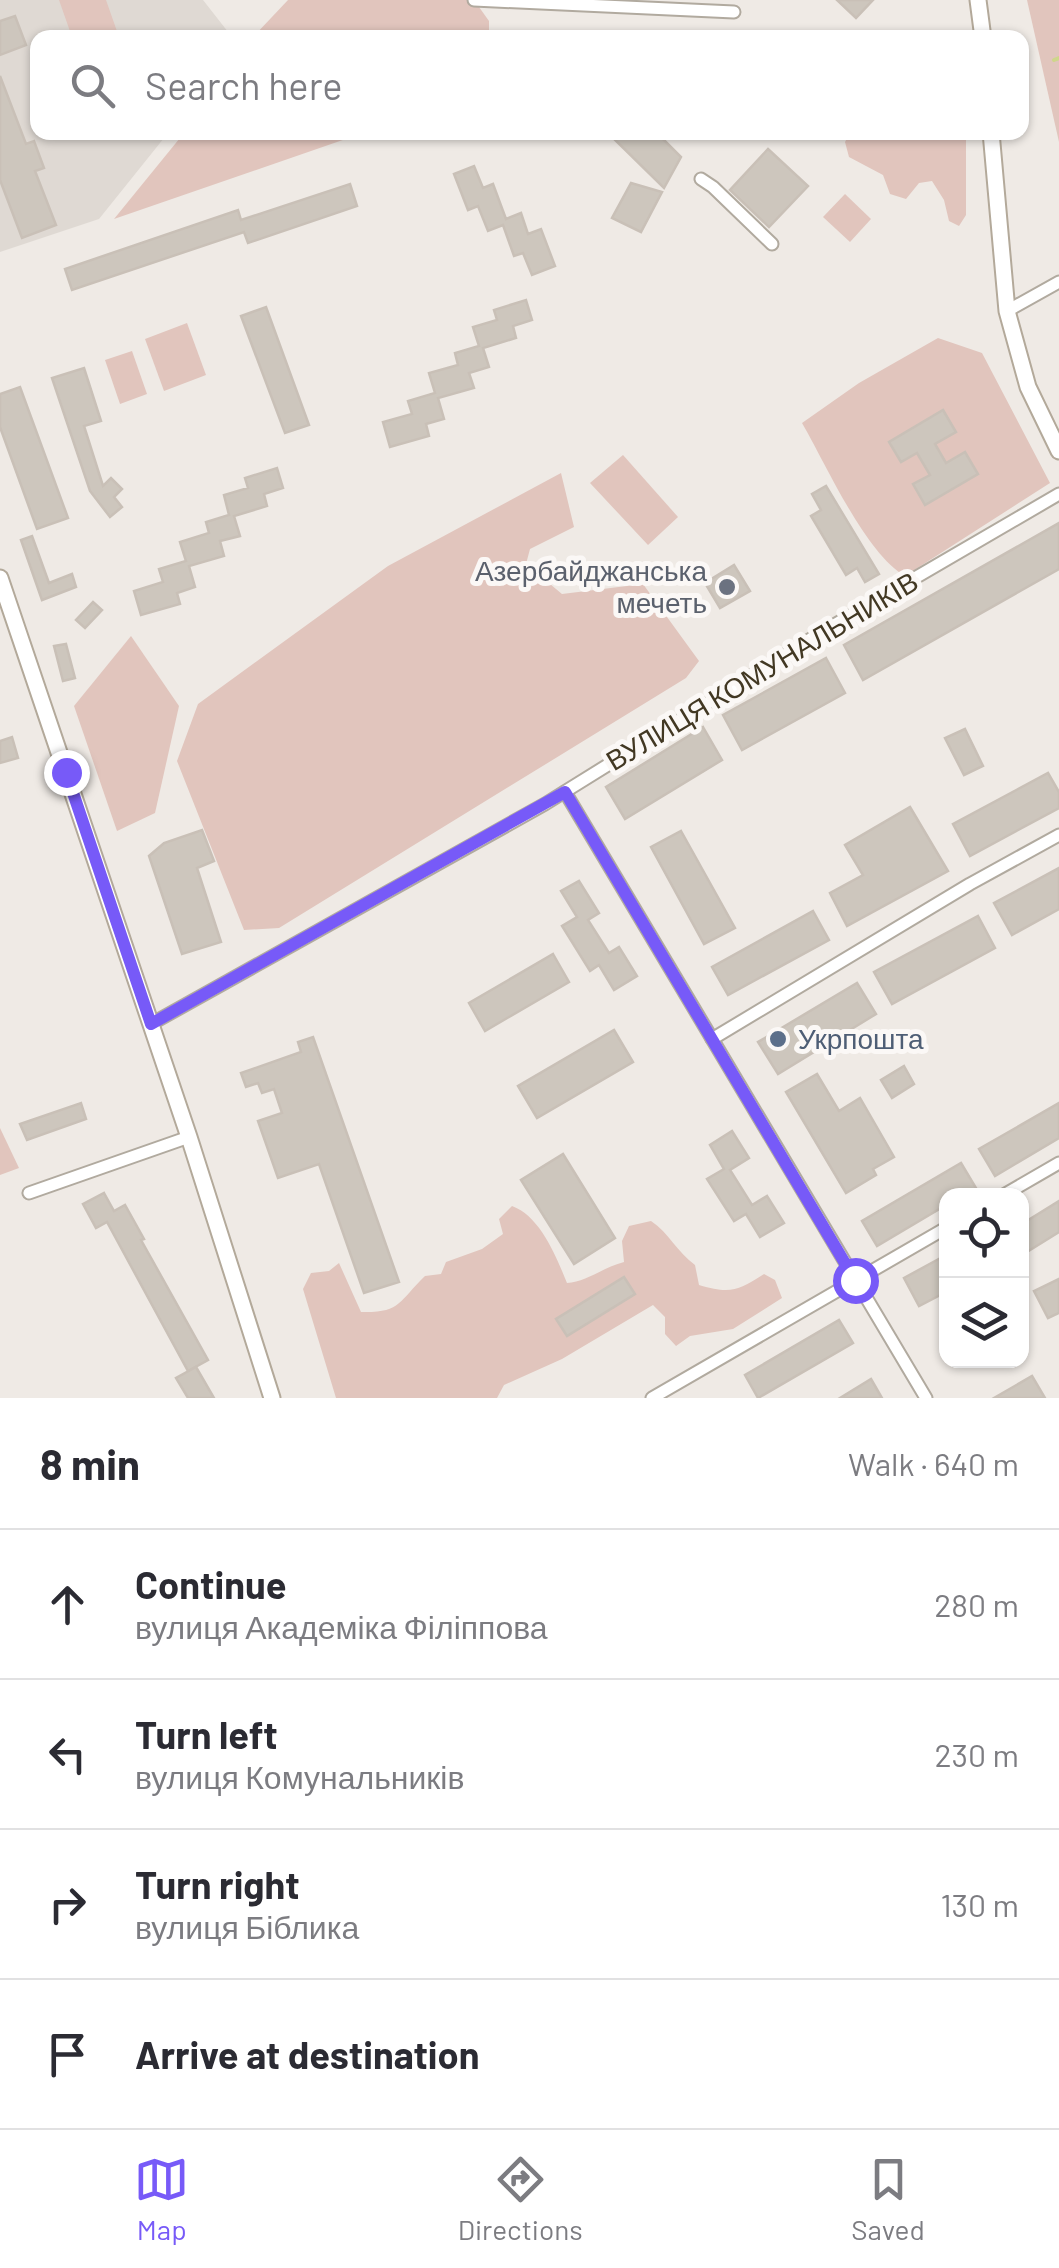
<!DOCTYPE html>
<meta charset="utf-8">
<style>
body{margin:0;font-family:Barlow,sans-serif;background:#f2f2f3;color:#2b2b33}
.controls{position:absolute;right:30px;bottom:30px;display:grid;overflow:hidden;border-radius:20px;box-shadow:0 2px 8px #0004}
.controls button{width:90px;height:90px;display:grid;place-items:center;padding:0;border:0;border-bottom:2px solid #e1e1e2;background:#fff;color:#2b2b33;font:50px sans-serif}
.stop{position:absolute;width:30px;height:30px;margin:-22px;border:8px solid #775af8;border-radius:50%;background:#fff}
.stop.end{background:#775af8;border-color:#fff;box-shadow:0 2px 10px #0008}
.list{margin:0;padding:0;list-style:none}
h2{display:flex;justify-content:space-between;align-items:center;height:130px;margin:0;padding:0 40px;font-size:42px}
h2 small{font-size:32px;font-weight:400;color:#7c7c81}
.list li{display:grid;grid-template-columns:65px 1fr auto;gap:30px;align-items:center;box-sizing:border-box;height:150px;padding:0 40px;border-top:2px solid #e1e1e2}
.list b{display:block;font-size:38px;white-space:nowrap}
.list p{margin:0;font-size:32px;white-space:nowrap;color:#7c7c81}
.list em{font-size:32px;font-style:normal;color:#7c7c81}
.icon{flex:none;width:55px;height:55px;fill:none;stroke:currentColor;stroke-width:2;stroke-linecap:round;stroke-linejoin:round}
.map{position:relative;flex:none;width:1059px;height:1398px;overflow:hidden}
.search{position:absolute;background:#fff;box-shadow:0 2px 8px #0004;left:30px;right:30px;top:30px;height:110px;display:flex;align-items:center;gap:25px;box-sizing:border-box;padding:0 35px;border-radius:20px;color:#7c7c81;font-size:38px}
.sheet{height:730px;background:#fff}
nav{display:flex;justify-content:space-around;align-items:center;box-sizing:border-box;height:140px;border-top:2px solid #e1e1e2;background:#fff;font-size:28px;color:#7c7c81}
nav a{display:grid;justify-items:center;gap:5px}
nav .on{color:#775af8}
.map>svg:first-child{display:block}
</style>
<div class="map">
<svg width="1059" height="1398" viewBox="0 0 1059 1398">
<rect width="100%" height="100%" fill="#efeae5"/>
<!-- built -->
<path fill="#dfd9d3" d="M 0,0 L 203,0 L 232,37 L 38,38 L 38,132 L 168,133 L 99,219 L 0,252 Z"/>
<!-- green -->
<g fill="#e1c5bd">
<path d="M 59,0 L 106,0 L 119,37 L 72,37 Z"/>
<path d="M 288,0 L 474,0 L 489,21 L 489,37 L 252,38 Z"/>
<path d="M 1027,0 L 1059,0 L 1059,142 Z"/>
<path d="M 184,133 L 184,132 L 363,133 L 114,219 Z"/>
<path d="M 850,133 L 966,133 L 966,215 L 959,226 L 949,221 L 944,200 L 932,181 L 919,183 L 906,199 L 890,194 L 883,175 L 849,157 L 845,142 Z"/>
<path d="M 845,194 L 871,219 L 850,242 L 823,217 Z"/>
<path d="M 187,323 L 206,375 L 164,391 L 145,339 Z"/>
<path d="M 938,338 L 982,353 L 1050,483 L 905,576 C 865,553 826,464 802,423 L 859,383 Z"/>
<path d="M 132,351 L 147,394 L 120,404 L 105,360 Z"/>
<path d="M 623,455 L 678,517 L 648,545 L 590,483 Z"/>
<path d="M 561,473 L 574,527 L 530,549 L 526,564 L 562,594 L 643,584 L 699,661 L 686,678 L 279,928 L 244,930 L 177,761 L 198,704 L 388,566 Z"/>
<path d="M 131,636 L 179,706 L 155,813 L 117,831 L 74,706 Z"/>
<path d="M 0,1128 L 19,1168 L 0,1175 Z"/>
<path d="M 512,1206 C 540,1216 556,1256 567,1283 C 586,1282 604,1267 624,1262 L 622,1241 L 629,1226 L 651,1221 C 669,1233 677,1252 695,1265 L 699,1285 C 730,1294 738,1291 764,1274 L 775,1280 L 782,1298 L 733,1329 L 690,1336 L 676,1346 L 665,1334 L 665,1317 L 653,1305 L 562,1359 L 504,1385 L 497,1398 L 336,1398 L 303,1289 L 311,1273 L 329,1271 L 339,1263 L 361,1312 C 401,1313 398,1302 425,1276 L 441,1274 L 446,1262 L 482,1249 L 503,1234 L 499,1219 Z"/>
</g>
<g fill="none" stroke-linecap="round" stroke-linejoin="round">
<!-- stream -->
<path stroke="#cfd68b" stroke-width="4" d="M 1054,60 L 1059,58"/>
</g>
<!-- building -->
<g fill="#cdc6bd" stroke="#c9c0b7" stroke-width="2.5">
<path d="M 837,0 L 873,0 L 856,18 Z"/>
<path d="M 15,16 L 26,45 L 0,55 L 0,21 Z"/>
<path d="M 0,76 L 26,144 L 34,141 L 44,168 L 35,171 L 56,225 L 22,238 L 0,180 Z"/>
<path d="M 618,132 L 656,132 L 681,157 L 664,188 L 613,138 Z"/>
<path d="M 768,149 L 808,186 L 769,227 L 730,190 Z"/>
<path d="M 474,166 L 483,188 L 493,184 L 506,219 L 521,213 L 528,234 L 541,229 L 555,266 L 532,275 L 523,253 L 514,256 L 503,225 L 488,231 L 478,206 L 468,210 L 454,174 Z"/>
<path d="M 631,183 L 662,192 L 641,232 L 612,218 Z"/>
<path d="M 350,184 L 357,206 L 248,243 L 244,232 L 72,290 L 65,269 L 238,210 L 241,220 Z"/>
<path d="M 526,300 L 532,320 L 513,326 L 516,338 L 483,348 L 489,367 L 469,373 L 474,388 L 438,398 L 444,419 L 426,424 L 429,436 L 390,447 L 383,422 L 412,414 L 408,401 L 435,393 L 429,373 L 458,365 L 455,353 L 479,346 L 473,327 L 497,320 L 494,310 Z"/>
<path d="M 266,307 L 309,425 L 285,433 L 241,316 Z"/>
<path d="M 84,368 L 101,421 L 84,426 L 103,486 L 111,478 L 122,489 L 114,497 L 122,507 L 110,517 L 90,491 L 52,378 Z"/>
<path d="M 20,387 L 68,518 L 37,529 L 0,427 L 0,394 Z"/>
<path d="M 943,410 L 956,432 L 935,444 L 946,463 L 965,452 L 978,474 L 925,505 L 913,484 L 930,475 L 917,453 L 901,462 L 889,442 Z"/>
<path d="M 277,468 L 283,488 L 264,494 L 267,506 L 234,516 L 240,536 L 220,541 L 224,556 L 189,566 L 195,587 L 177,593 L 180,604 L 141,615 L 134,591 L 163,582 L 159,569 L 186,561 L 180,542 L 209,533 L 206,522 L 229,515 L 224,495 L 248,488 L 245,478 Z"/>
<path d="M 826,486 L 879,574 L 865,582 L 857,568 L 846,575 L 811,516 L 821,510 L 812,494 Z"/>
<path d="M 1059,523 L 1059,569 L 863,680 L 844,645 Z"/>
<path d="M 32,536 L 49,583 L 72,574 L 76,587 L 42,600 L 21,540 Z"/>
<path d="M 734,565 L 750,591 L 720,608 L 705,583 Z"/>
<path d="M 93,602 L 102,610 L 85,628 L 76,620 Z"/>
<path d="M 66,644 L 75,678 L 63,681 L 54,646 Z"/>
<path d="M 826,658 L 845,693 L 742,750 L 723,715 Z"/>
<path d="M 703,727 L 722,760 L 625,819 L 606,787 Z"/>
<path d="M 965,729 L 983,766 L 964,775 L 945,738 Z"/>
<path d="M 12,737 L 18,758 L 0,763 L 0,741 Z"/>
<path d="M 1048,773 L 1059,792 L 1059,808 L 970,856 L 953,824 Z"/>
<path d="M 910,807 L 948,871 L 847,926 L 830,893 L 863,875 L 845,845 Z"/>
<path d="M 202,830 L 214,861 L 197,868 L 221,942 L 182,954 L 149,856 L 164,843 Z"/>
<path d="M 681,831 L 735,928 L 704,944 L 651,847 Z"/>
<path d="M 1059,868 L 1059,909 L 1012,935 L 994,903 Z"/>
<path d="M 579,881 L 599,913 L 588,920 L 609,953 L 619,947 L 637,976 L 614,990 L 599,965 L 590,971 L 562,926 L 577,917 L 561,891 Z"/>
<path d="M 813,911 L 829,940 L 728,995 L 712,967 Z"/>
<path d="M 978,916 L 995,948 L 892,1004 L 874,972 Z"/>
<path d="M 553,954 L 569,982 L 485,1031 L 469,1003 Z"/>
<path d="M 857,983 L 876,1014 L 778,1074 L 758,1042 Z"/>
<path d="M 614,1030 L 633,1062 L 537,1118 L 518,1086 Z"/>
<path d="M 313,1037 L 399,1282 L 364,1293 L 319,1164 L 278,1178 L 258,1121 L 282,1113 L 274,1089 L 262,1093 L 258,1083 L 246,1087 L 241,1073 L 301,1052 L 298,1042 Z"/>
<path d="M 904,1066 L 914,1084 L 892,1098 L 881,1080 Z"/>
<path d="M 817,1074 L 839,1111 L 860,1098 L 894,1157 L 873,1169 L 876,1175 L 846,1193 L 786,1092 Z"/>
<path d="M 81,1103 L 86,1119 L 27,1140 L 20,1124 Z"/>
<path d="M 1059,1103 L 1059,1138 L 995,1176 L 979,1149 Z"/>
<path d="M 732,1131 L 749,1158 L 730,1170 L 752,1205 L 767,1196 L 784,1223 L 760,1237 L 746,1214 L 734,1221 L 707,1179 L 724,1169 L 710,1145 Z"/>
<path d="M 563,1154 L 615,1238 L 574,1264 L 521,1180 Z"/>
<path d="M 961,1163 L 976,1188 L 963,1196 L 946,1196 L 946,1205 L 877,1246 L 862,1221 Z"/>
<path d="M 104,1193 L 114,1211 L 125,1205 L 144,1239 L 141,1240 L 208,1360 L 188,1371 L 107,1222 L 96,1228 L 83,1204 Z"/>
<path d="M 1059,1201 L 1059,1232 L 1022,1255 L 1022,1224 Z"/>
<path d="M 946,1255 L 946,1292 L 919,1306 L 904,1278 Z"/>
<path d="M 624,1277 L 635,1294 L 567,1336 L 556,1319 Z"/>
<path d="M 1059,1279 L 1059,1313 L 1048,1318 L 1034,1291 Z"/>
<path d="M 839,1320 L 853,1343 L 758,1398 L 745,1375 Z"/>
<path d="M 196,1367 L 214,1398 L 188,1398 L 176,1378 Z"/>
<path d="M 1032,1376 L 1045,1398 L 994,1398 Z"/>
<path d="M 871,1379 L 882,1398 L 840,1398 Z"/>
</g>
<g fill="none" stroke-linecap="round" stroke-linejoin="round">
<!-- street casing -->
<g stroke="#b1aa9f" stroke-width="15">
<g id="street">
<path d="M 474,0 L 734,12"/>
<path d="M 701,179 L 713,187 L 772,244"/>
<path d="M 1007,311 L 1059,282"/>
<path d="M 565,792 L 926,1398"/>
<path d="M 151,1024 L 545,804 L 817,635 L 1059,494"/>
<path d="M 712,1039 L 970,884 L 1059,835"/>
<path d="M 29,1193 L 189,1137"/>
<path d="M 1002,1196 L 1059,1163"/>
<path d="M 652,1398 L 946,1228"/>
</g>
</g>
<!-- secondary casing -->
<g stroke="#b3a99a" stroke-width="19">
<g id="secondary">
<path d="M 978,0 L 983,38"/>
<path d="M 991,132 L 1007,311 L 1028,387 L 1059,451"/>
<path d="M 0,578 L 189,1137 L 272,1398"/>
</g>
</g>
<!-- street -->
<use href="#street" stroke="#fff" stroke-width="11"/>
<!-- secondary -->
<use href="#secondary" stroke="#fff" stroke-width="15"/>
</g>
<g fill="none" stroke-linecap="round" stroke-linejoin="round">
<!-- route -->
<path stroke="#775af8" stroke-width="12" d="M 66,772 L 151,1024 L 565,792 L 855,1280"/>
</g>
<!-- markers -->
<circle fill="#6b7280" stroke="#fbf8f6" stroke-width="4" cx="727" cy="587" r="10"/>
<circle fill="#5c6f8a" stroke="#fbf8f6" stroke-width="4" cx="778" cy="1039" r="10"/>
<g text-anchor="middle" stroke-width="10" stroke-linejoin="round" paint-order="stroke">
<!-- worship labels -->
<g font-size="28" fill="#5b616d" stroke="#fbf8f6" text-anchor="end">
<text x="707" y="581">Азербайджанська<tspan x="707" dy="32">мечеть</tspan></text>
</g>
<!-- street labels -->
<g font-size="28" fill="#423823" stroke="#fbf8f6">
<text transform="translate(762 671) rotate(-31)" y="10">ВУЛИЦЯ КОМУНАЛЬНИКІВ</text>
</g>
<!-- service labels -->
<g font-size="28" fill="#4e5e75" stroke="#fbf8f6" text-anchor="start">
<text x="798" y="1049">Укрпошта</text>
</g>
</g>
</svg>
<div class="controls">
<button><svg class="icon" aria-label="locate" viewBox="0 0 24 24"><circle cx="12" cy="12" r="6"/><path d="M12 2v4M12 18v4M2 12h4M18 12h4"/></svg></button>
<button><svg class="icon" aria-label="layers" viewBox="0 0 24 24"><path d="M12 4l9 5-9 5-9-5zM3 14l9 5 9-5"/></svg></button>
</div>
<div class="stop" style="left:855px;top:1280px"></div>
<div class="stop end" style="left:66px;top:772px"></div>
<div class="search"><svg class="icon" aria-label="search" viewBox="0 0 24 24"><circle cx="10" cy="10" r="6"/><path d="M15 15l6 6"/></svg>Search here</div>
</div>
<section class="sheet">
<h2>8 min<small>Walk · 640 m</small></h2>
<ul class="list">
<li><svg class="icon" aria-label="ahead" viewBox="0 0 24 24"><path d="M12 20V5M6 11l6-6 6 6"/></svg><div><b>Continue</b><p>вулиця Академіка Філіппова</p></div><em>280 m</em></li>
<li><svg class="icon" aria-label="left" viewBox="0 0 24 24"><path d="M17 20v-9H6M10 6l-5 5 5 5"/></svg><div><b>Turn left</b><p>вулиця Комунальників</p></div><em>230 m</em></li>
<li><svg class="icon" aria-label="right" viewBox="0 0 24 24"><path d="M7 20v-9h11M14 6l5 5-5 5"/></svg><div><b>Turn right</b><p>вулиця Біблика</p></div><em>130 m</em></li>
<li><svg class="icon" aria-label="arrive" viewBox="0 0 24 24"><path d="M6 21V4h12l-3 4 3 4H6"/></svg><div><b>Arrive at destination</b></div></li>
</ul>
</section>
<nav>
<a class="on"><svg class="icon" aria-label="map" viewBox="0 0 24 24"><path d="M3 6l6-2 6 2 6-2v14l-6 2-6-2-6 2zM9 4v14M15 6v14"/></svg>Map</a>
<a><svg class="icon" aria-label="directions" viewBox="0 0 24 24"><path d="M12 3l9 9-9 9-9-9zM9 14v-3h6M13 9l2 2-2 2"/></svg>Directions</a>
<a><svg class="icon" aria-label="saved" viewBox="0 0 24 24"><path d="M7 4h10v16l-5-4-5 4z"/></svg>Saved</a>
</nav>
